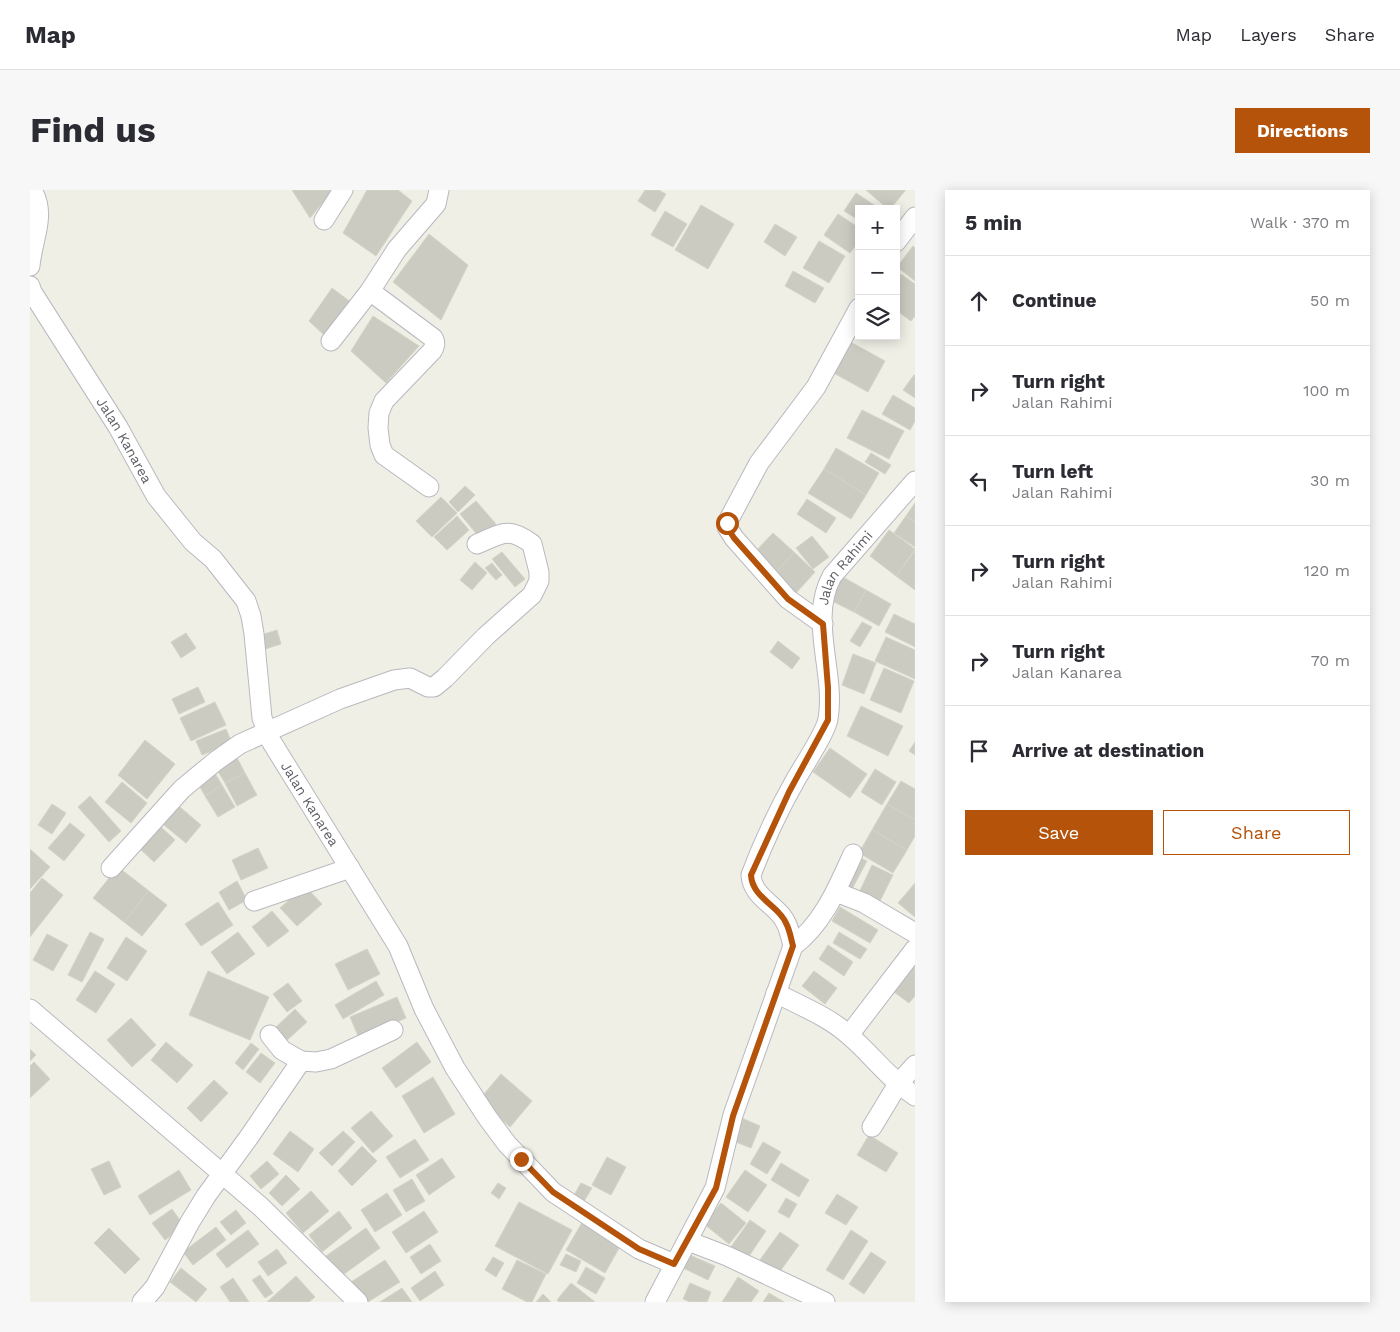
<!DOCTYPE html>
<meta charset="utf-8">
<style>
body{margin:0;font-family:"Work Sans",sans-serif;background:#f7f7f7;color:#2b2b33}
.controls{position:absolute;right:15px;top:15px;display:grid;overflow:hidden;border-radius:0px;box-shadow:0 2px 12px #0003}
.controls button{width:45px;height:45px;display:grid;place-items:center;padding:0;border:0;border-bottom:1px solid #e1e1e2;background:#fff;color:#2b2b33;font:25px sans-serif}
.stop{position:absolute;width:15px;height:15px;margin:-11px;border:4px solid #b45309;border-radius:50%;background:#fff}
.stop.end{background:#b45309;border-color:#fff;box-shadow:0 1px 5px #0008}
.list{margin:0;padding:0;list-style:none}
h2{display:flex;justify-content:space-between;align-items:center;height:65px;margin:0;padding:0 20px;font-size:21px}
h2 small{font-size:16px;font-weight:400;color:#7c7c81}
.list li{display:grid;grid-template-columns:32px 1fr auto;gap:15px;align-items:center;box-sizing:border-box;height:90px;padding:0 20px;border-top:1px solid #e1e1e2}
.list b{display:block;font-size:19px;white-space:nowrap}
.list p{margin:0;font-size:16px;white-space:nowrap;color:#7c7c81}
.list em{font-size:16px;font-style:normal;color:#7c7c81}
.actions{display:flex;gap:10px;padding:15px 20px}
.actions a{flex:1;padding:11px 0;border:1px solid #b45309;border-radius:0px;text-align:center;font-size:18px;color:#b45309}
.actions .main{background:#b45309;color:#fff}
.icon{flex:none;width:28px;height:28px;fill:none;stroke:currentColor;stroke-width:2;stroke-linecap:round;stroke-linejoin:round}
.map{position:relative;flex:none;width:885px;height:1112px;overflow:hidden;border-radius:0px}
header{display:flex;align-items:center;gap:30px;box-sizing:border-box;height:70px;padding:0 25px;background:#fff;border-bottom:1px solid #e1e1e2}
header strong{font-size:24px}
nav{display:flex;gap:28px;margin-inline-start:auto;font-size:18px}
.intro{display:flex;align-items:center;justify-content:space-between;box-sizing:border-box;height:120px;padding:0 30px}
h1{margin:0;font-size:35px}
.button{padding:12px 22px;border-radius:0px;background:#b45309;color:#fff;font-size:18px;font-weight:700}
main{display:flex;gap:30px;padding:0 30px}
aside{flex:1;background:#fff;border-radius:0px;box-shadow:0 2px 12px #0003}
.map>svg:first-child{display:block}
</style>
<header>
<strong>Map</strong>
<nav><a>Map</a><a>Layers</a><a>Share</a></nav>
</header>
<div class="intro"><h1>Find us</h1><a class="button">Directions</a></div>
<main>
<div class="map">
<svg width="885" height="1112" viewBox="0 0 885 1112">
<rect width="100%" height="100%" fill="#efefe6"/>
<!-- building -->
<g fill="#cbcbc2" stroke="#d4d4c5">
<path d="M 262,0 L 303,0 L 280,28 Z"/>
<path d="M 337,0 L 368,0 L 382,11 L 346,66 L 313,43 Z"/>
<path d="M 615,0 L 629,0 L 636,4 L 625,22 L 608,11 Z"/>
<path d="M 836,0 L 875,0 L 875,1 L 860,19 L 858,19 Z"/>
<path d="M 826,3 L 850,19 L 829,19 L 829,30 L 814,21 Z"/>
<path d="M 671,15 L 704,34 L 678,79 L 645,60 Z"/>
<path d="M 635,21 L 657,34 L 643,57 L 621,45 Z"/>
<path d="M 808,24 L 829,38 L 829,51 L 820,63 L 794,45 Z"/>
<path d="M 745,34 L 767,47 L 755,66 L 734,52 Z"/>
<path d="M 399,44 L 438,75 L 411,130 L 363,92 Z"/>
<path d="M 789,51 L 815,66 L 799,93 L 773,78 Z"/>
<path d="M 883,56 L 885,58 L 885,91 L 867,77 Z"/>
<path d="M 763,81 L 794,98 L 785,113 L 755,96 Z"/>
<path d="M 871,84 L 885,94 L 885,126 L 881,131 L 866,120 L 866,90 Z"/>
<path d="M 302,98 L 322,113 L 295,146 L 279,131 Z"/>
<path d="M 343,126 L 389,156 L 356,193 L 321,161 Z"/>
<path d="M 817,150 L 855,171 L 838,202 L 800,181 Z"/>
<path d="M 884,185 L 885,185 L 885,208 L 873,200 Z"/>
<path d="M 863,205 L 885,218 L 885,231 L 880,240 L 852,224 Z"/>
<path d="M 832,220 L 874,241 L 859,269 L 817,248 Z"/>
<path d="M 806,258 L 849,283 L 836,305 L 794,279 Z"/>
<path d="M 841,263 L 861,275 L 855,284 L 835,272 Z"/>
<path d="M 794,279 L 836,305 L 821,329 L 778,303 Z"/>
<path d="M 435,296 L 445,305 L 428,322 L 419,312 Z"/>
<path d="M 411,307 L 427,323 L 402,347 L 386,331 Z"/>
<path d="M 777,309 L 806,328 L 796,343 L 767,324 Z"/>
<path d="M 446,311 L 466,334 L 450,348 L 430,324 Z"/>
<path d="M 885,313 L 885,332 L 876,326 Z"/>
<path d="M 427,326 L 439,340 L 417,360 L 404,347 Z"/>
<path d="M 876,326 L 885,332 L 885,357 L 864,343 Z"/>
<path d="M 859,340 L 885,359 L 866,386 L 840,366 Z"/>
<path d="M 743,343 L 764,362 L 745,384 L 723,364 Z"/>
<path d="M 782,346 L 799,367 L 783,379 L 766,358 Z"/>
<path d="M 885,360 L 885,400 L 866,386 Z"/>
<path d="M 472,362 L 495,389 L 485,397 L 462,369 Z"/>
<path d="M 764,362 L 785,382 L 766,403 L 745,384 Z"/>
<path d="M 445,372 L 457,383 L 442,400 L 430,390 Z"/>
<path d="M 462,373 L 472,385 L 466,390 L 455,378 Z"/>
<path d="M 811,386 L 836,400 L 824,422 L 798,409 Z"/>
<path d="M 836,400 L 861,414 L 849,436 L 824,422 Z"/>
<path d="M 864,424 L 885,434 L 885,457 L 855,442 Z"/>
<path d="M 832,432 L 842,437 L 830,457 L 820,451 Z"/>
<path d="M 247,440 L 251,454 L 232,460 L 228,446 Z"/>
<path d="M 156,443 L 166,458 L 151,468 L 141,452 Z"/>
<path d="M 856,447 L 885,460 L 885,489 L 845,471 Z"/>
<path d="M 748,451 L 770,468 L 762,479 L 740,462 Z"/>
<path d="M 823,464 L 846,473 L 834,504 L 812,495 Z"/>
<path d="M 854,478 L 884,491 L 871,523 L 840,510 Z"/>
<path d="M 168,497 L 175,512 L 149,524 L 142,509 Z"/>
<path d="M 185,512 L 196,535 L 161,551 L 150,528 Z"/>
<path d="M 831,516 L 873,536 L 858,566 L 817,546 Z"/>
<path d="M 196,539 L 202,553 L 172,565 L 166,551 Z"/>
<path d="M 115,550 L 145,574 L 117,609 L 88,585 Z"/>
<path d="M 885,552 L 885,565 L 879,561 Z"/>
<path d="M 800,558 L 837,584 L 820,608 L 783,582 Z"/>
<path d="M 205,564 L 215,583 L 195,593 L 184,575 Z"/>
<path d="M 182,578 L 192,595 L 175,606 L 165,588 Z"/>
<path d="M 845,579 L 866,592 L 852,615 L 831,602 Z"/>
<path d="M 215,583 L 227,605 L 207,616 L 195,593 Z"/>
<path d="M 871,591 L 885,599 L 885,630 L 857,614 Z"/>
<path d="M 92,592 L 117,613 L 101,633 L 75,612 Z"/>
<path d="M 192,595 L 205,617 L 188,627 L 175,606 Z"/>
<path d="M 60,606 L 91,641 L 79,652 L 48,617 Z"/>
<path d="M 144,612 L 171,635 L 156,653 L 129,631 Z"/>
<path d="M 22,614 L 36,623 L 22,644 L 8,635 Z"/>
<path d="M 857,614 L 885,630 L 885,646 L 877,660 L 842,640 Z"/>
<path d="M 40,633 L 55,645 L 34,671 L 18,658 Z"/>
<path d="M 129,635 L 145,650 L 124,672 L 108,657 Z"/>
<path d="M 842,640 L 877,660 L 863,683 L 829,663 Z"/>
<path d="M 228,658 L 238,678 L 211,690 L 202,670 Z"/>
<path d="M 0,659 L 20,677 L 0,699 Z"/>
<path d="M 826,666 L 837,671 L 821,701 L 810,696 Z"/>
<path d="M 842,675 L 863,685 L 848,715 L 828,705 Z"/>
<path d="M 88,677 L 119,701 L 94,732 L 63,708 Z"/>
<path d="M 12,688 L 33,705 L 0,747 L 0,703 Z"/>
<path d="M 207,691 L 217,710 L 199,720 L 189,702 Z"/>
<path d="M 885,693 L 885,727 L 868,713 Z"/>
<path d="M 275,696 L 292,714 L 267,736 L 250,718 Z"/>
<path d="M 119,701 L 137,715 L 112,746 L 94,732 Z"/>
<path d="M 188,712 L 203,735 L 171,756 L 155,734 Z"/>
<path d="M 810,717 L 848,740 L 840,753 L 802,731 Z"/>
<path d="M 242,721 L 259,741 L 238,757 L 222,737 Z"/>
<path d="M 60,742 L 74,749 L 52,792 L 38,785 Z"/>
<path d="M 208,742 L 225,764 L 197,784 L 181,762 Z"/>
<path d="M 809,742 L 837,759 L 830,769 L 803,753 Z"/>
<path d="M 17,744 L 38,755 L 23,781 L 3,770 Z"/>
<path d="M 96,747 L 117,761 L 97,791 L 77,778 Z"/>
<path d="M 798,755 L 823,772 L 814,786 L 789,769 Z"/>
<path d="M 337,759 L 350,784 L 318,800 L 305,774 Z"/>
<path d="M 881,773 L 885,776 L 885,806 L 879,813 L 860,799 Z"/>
<path d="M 65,781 L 85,794 L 66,823 L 46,810 Z"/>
<path d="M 178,781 L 239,807 L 220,850 L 159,825 Z"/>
<path d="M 784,781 L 807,798 L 795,814 L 772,796 Z"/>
<path d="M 346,791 L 354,805 L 313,829 L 305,815 Z"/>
<path d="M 258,793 L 272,811 L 257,822 L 243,804 Z"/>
<path d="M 367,807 L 376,828 L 329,848 L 320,827 Z"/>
<path d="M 265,819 L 277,832 L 255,852 L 244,839 Z"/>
<path d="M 101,828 L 126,855 L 102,877 L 77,850 Z"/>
<path d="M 136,852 L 163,875 L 147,893 L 121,870 Z"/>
<path d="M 387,852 L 401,872 L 366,898 L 352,878 Z"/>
<path d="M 221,853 L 229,859 L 213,880 L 205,873 Z"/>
<path d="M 0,859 L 6,865 L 0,871 Z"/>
<path d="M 231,863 L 245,873 L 230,893 L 216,882 Z"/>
<path d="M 4,872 L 20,889 L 0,908 L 0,876 Z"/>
<path d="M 471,884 L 502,911 L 480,937 L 449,910 Z"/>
<path d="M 403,887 L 425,924 L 394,943 L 372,906 Z"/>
<path d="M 184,890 L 198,903 L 171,932 L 157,918 Z"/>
<path d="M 341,921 L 363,946 L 343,963 L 321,938 Z"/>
<path d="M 707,926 L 730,936 L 721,958 L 698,949 Z"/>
<path d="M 260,941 L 284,959 L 268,982 L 243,964 Z"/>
<path d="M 313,941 L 325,952 L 302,976 L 289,963 Z"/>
<path d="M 839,945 L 868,963 L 856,982 L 827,965 Z"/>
<path d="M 385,949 L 399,970 L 370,988 L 356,967 Z"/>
<path d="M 733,952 L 751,962 L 737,984 L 720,974 Z"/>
<path d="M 332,956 L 347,971 L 322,996 L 308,981 Z"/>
<path d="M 577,967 L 596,977 L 581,1005 L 562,995 Z"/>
<path d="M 412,968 L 425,987 L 399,1005 L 386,985 Z"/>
<path d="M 79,971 L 91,997 L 74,1005 L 61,979 Z"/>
<path d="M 237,971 L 249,984 L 231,999 L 220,986 Z"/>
<path d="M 751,973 L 779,990 L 769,1007 L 741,990 Z"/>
<path d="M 149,980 L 161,1000 L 120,1025 L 108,1006 Z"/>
<path d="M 715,980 L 737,995 L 718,1022 L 696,1007 Z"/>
<path d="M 256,985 L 270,999 L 252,1016 L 239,1003 Z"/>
<path d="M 382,989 L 395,1011 L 376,1022 L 363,1000 Z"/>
<path d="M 468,993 L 476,998 L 469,1009 L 461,1003 Z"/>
<path d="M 551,993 L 562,998 L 553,1013 L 543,1007 Z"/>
<path d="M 281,1001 L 299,1021 L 273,1043 L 256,1023 Z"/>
<path d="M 357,1003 L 372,1025 L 345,1042 L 331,1020 Z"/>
<path d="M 807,1004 L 828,1017 L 816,1035 L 795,1023 Z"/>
<path d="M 756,1008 L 767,1014 L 759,1028 L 748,1022 Z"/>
<path d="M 489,1012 L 542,1040 L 518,1084 L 465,1056 Z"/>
<path d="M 691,1013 L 716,1033 L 699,1054 L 674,1034 Z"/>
<path d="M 142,1019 L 154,1036 L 135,1050 L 122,1033 Z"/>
<path d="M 206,1020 L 216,1033 L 201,1045 L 190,1032 Z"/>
<path d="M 309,1021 L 322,1038 L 292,1062 L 279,1045 Z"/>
<path d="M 394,1021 L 408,1042 L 376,1063 L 362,1042 Z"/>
<path d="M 720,1030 L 736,1041 L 715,1072 L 698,1061 Z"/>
<path d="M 553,1031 L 592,1053 L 575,1083 L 536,1060 Z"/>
<path d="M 186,1037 L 196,1050 L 163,1075 L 153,1062 Z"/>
<path d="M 79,1038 L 110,1069 L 95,1084 L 64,1053 Z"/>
<path d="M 336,1038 L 350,1058 L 310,1087 L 296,1066 Z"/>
<path d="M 218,1040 L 229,1054 L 197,1078 L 186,1064 Z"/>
<path d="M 821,1040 L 838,1051 L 813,1090 L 796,1080 Z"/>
<path d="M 750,1042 L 769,1055 L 746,1087 L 727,1074 Z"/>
<path d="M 400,1054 L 411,1071 L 391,1084 L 380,1067 Z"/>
<path d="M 247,1059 L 257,1073 L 238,1086 L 228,1072 Z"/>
<path d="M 841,1062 L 856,1072 L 834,1104 L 819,1094 Z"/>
<path d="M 655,1063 L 685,1076 L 678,1090 L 649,1076 Z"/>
<path d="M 536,1064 L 551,1071 L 546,1082 L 530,1075 Z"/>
<path d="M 463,1067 L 474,1073 L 466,1087 L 455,1080 Z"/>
<path d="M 355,1070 L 370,1092 L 338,1112 L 330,1112 L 318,1094 Z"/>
<path d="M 487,1070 L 516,1084 L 502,1112 L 497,1112 L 472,1099 Z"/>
<path d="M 556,1077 L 575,1088 L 566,1104 L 547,1093 Z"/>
<path d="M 151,1078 L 177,1099 L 166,1112 L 140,1092 Z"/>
<path d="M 405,1081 L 414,1095 L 390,1111 L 381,1098 Z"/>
<path d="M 230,1085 L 243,1103 L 235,1108 L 222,1090 Z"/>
<path d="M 266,1086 L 285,1107 L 279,1112 L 237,1112 Z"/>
<path d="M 708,1087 L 729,1101 L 721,1112 L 692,1112 Z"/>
<path d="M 203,1088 L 219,1112 L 200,1112 L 190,1097 Z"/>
<path d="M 541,1093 L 565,1112 L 529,1112 L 527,1110 Z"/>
<path d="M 660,1093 L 681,1102 L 677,1112 L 660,1112 L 653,1109 Z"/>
<path d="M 372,1098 L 382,1112 L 350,1112 Z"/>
<path d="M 739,1103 L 754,1112 L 733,1112 Z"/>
<path d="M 513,1104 L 521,1112 L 506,1112 Z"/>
</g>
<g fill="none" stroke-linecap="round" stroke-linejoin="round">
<!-- minor casing -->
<g stroke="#b8b9bf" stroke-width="21">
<g id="minor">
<path d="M 294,30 L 313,0"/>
<path d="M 866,52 L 885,27"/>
<path d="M 0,76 C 2,50 17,25 2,0"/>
<path id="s1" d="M 0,96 L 2,102 L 88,237 L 126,306 L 163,352 L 183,369 L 216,411 L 221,426 L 224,444 L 232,528 L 241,551 L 368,756 L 394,819 L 425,878 L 457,927 L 477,954 L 523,1002 L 609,1059 L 644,1074"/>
<path d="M 340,101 L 403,148 C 406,153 405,156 402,161 L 354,211 L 349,223 L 348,238 L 350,255 L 354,265 L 399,297"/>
<path d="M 301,151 L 340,101 L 367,59 L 406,14 L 409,0"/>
<path d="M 793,434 L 758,409 L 704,348 L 697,337 L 697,333 L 729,273 L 786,197 L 829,118"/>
<path d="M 81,678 L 152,599 L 186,571 L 210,554 L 310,509 L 364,490 L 380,488 L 398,497 L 404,497 L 415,488 L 456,446 L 502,405 L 509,391 L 509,382 L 502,354 C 478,336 471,344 447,354"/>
<path d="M 806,702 L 834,713 L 885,743"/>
<path d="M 224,711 L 320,678"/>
<path d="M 763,756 C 793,734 808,697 823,664"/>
<path d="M 746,803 C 771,816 799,827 820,846 C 843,866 858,888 885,906"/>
<path d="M 0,819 L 231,1017 L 328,1112"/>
<path d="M 240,845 L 252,860 L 271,871"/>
<path d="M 819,845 L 885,759"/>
<path d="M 842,937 L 868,894 L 885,875"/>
<path d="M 658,1051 L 697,1066 L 795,1112"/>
<path d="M 112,1112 L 125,1097 L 160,1032 L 176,1006 L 219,947 L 271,871 L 286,872 L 301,869 L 363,840"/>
<path id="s2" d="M 625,1112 L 685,998 L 703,925 L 763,756 C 760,744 758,732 749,723 C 738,711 722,703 721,685 C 733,653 749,619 766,589 C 774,575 796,542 798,529 C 806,482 778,430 802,386 L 885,291"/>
</g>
</g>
<!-- minor -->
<use href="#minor" stroke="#fff" stroke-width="19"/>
</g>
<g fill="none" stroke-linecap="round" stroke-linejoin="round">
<!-- route -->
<path stroke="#b45309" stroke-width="6" d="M 491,969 L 523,1002 L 609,1059 L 644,1074 L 686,998 L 703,926 L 763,756 C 760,744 758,732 749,723 C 738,711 722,703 721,685 L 759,602 L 798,530 L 798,498 L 793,434 L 758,409 L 704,348 L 697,337 L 697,333"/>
</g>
<g text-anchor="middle" stroke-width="5" stroke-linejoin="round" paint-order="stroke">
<!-- street labels -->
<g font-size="14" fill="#5e5f66" stroke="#fff">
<text dy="5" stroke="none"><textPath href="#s1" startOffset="181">Jalan Kanarea</textPath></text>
<text dy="5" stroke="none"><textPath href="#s2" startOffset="801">Jalan Rahimi</textPath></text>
<text dy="5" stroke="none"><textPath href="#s1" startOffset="601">Jalan Kanarea</textPath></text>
</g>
</g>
</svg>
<div class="controls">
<button>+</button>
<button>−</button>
<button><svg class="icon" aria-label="layers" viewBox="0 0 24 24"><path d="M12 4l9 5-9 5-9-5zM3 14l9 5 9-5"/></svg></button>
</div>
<div class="stop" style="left:697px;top:333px"></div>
<div class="stop end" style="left:491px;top:969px"></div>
</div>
<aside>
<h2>5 min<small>Walk · 370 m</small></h2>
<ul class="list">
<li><svg class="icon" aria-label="ahead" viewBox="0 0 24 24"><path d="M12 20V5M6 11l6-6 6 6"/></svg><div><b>Continue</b></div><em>50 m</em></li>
<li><svg class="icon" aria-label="right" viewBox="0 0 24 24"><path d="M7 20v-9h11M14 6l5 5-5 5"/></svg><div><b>Turn right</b><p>Jalan Rahimi</p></div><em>100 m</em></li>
<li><svg class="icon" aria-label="left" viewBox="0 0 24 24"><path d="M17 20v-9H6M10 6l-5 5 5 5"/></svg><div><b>Turn left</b><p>Jalan Rahimi</p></div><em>30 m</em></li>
<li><svg class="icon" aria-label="right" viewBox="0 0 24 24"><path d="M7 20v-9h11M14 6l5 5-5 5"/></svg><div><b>Turn right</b><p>Jalan Rahimi</p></div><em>120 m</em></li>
<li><svg class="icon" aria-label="right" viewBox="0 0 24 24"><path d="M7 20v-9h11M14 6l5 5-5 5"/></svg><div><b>Turn right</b><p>Jalan Kanarea</p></div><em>70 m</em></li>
<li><svg class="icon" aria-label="arrive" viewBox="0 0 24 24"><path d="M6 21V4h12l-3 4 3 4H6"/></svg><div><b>Arrive at destination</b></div></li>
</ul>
<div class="actions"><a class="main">Save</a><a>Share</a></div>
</aside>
</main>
